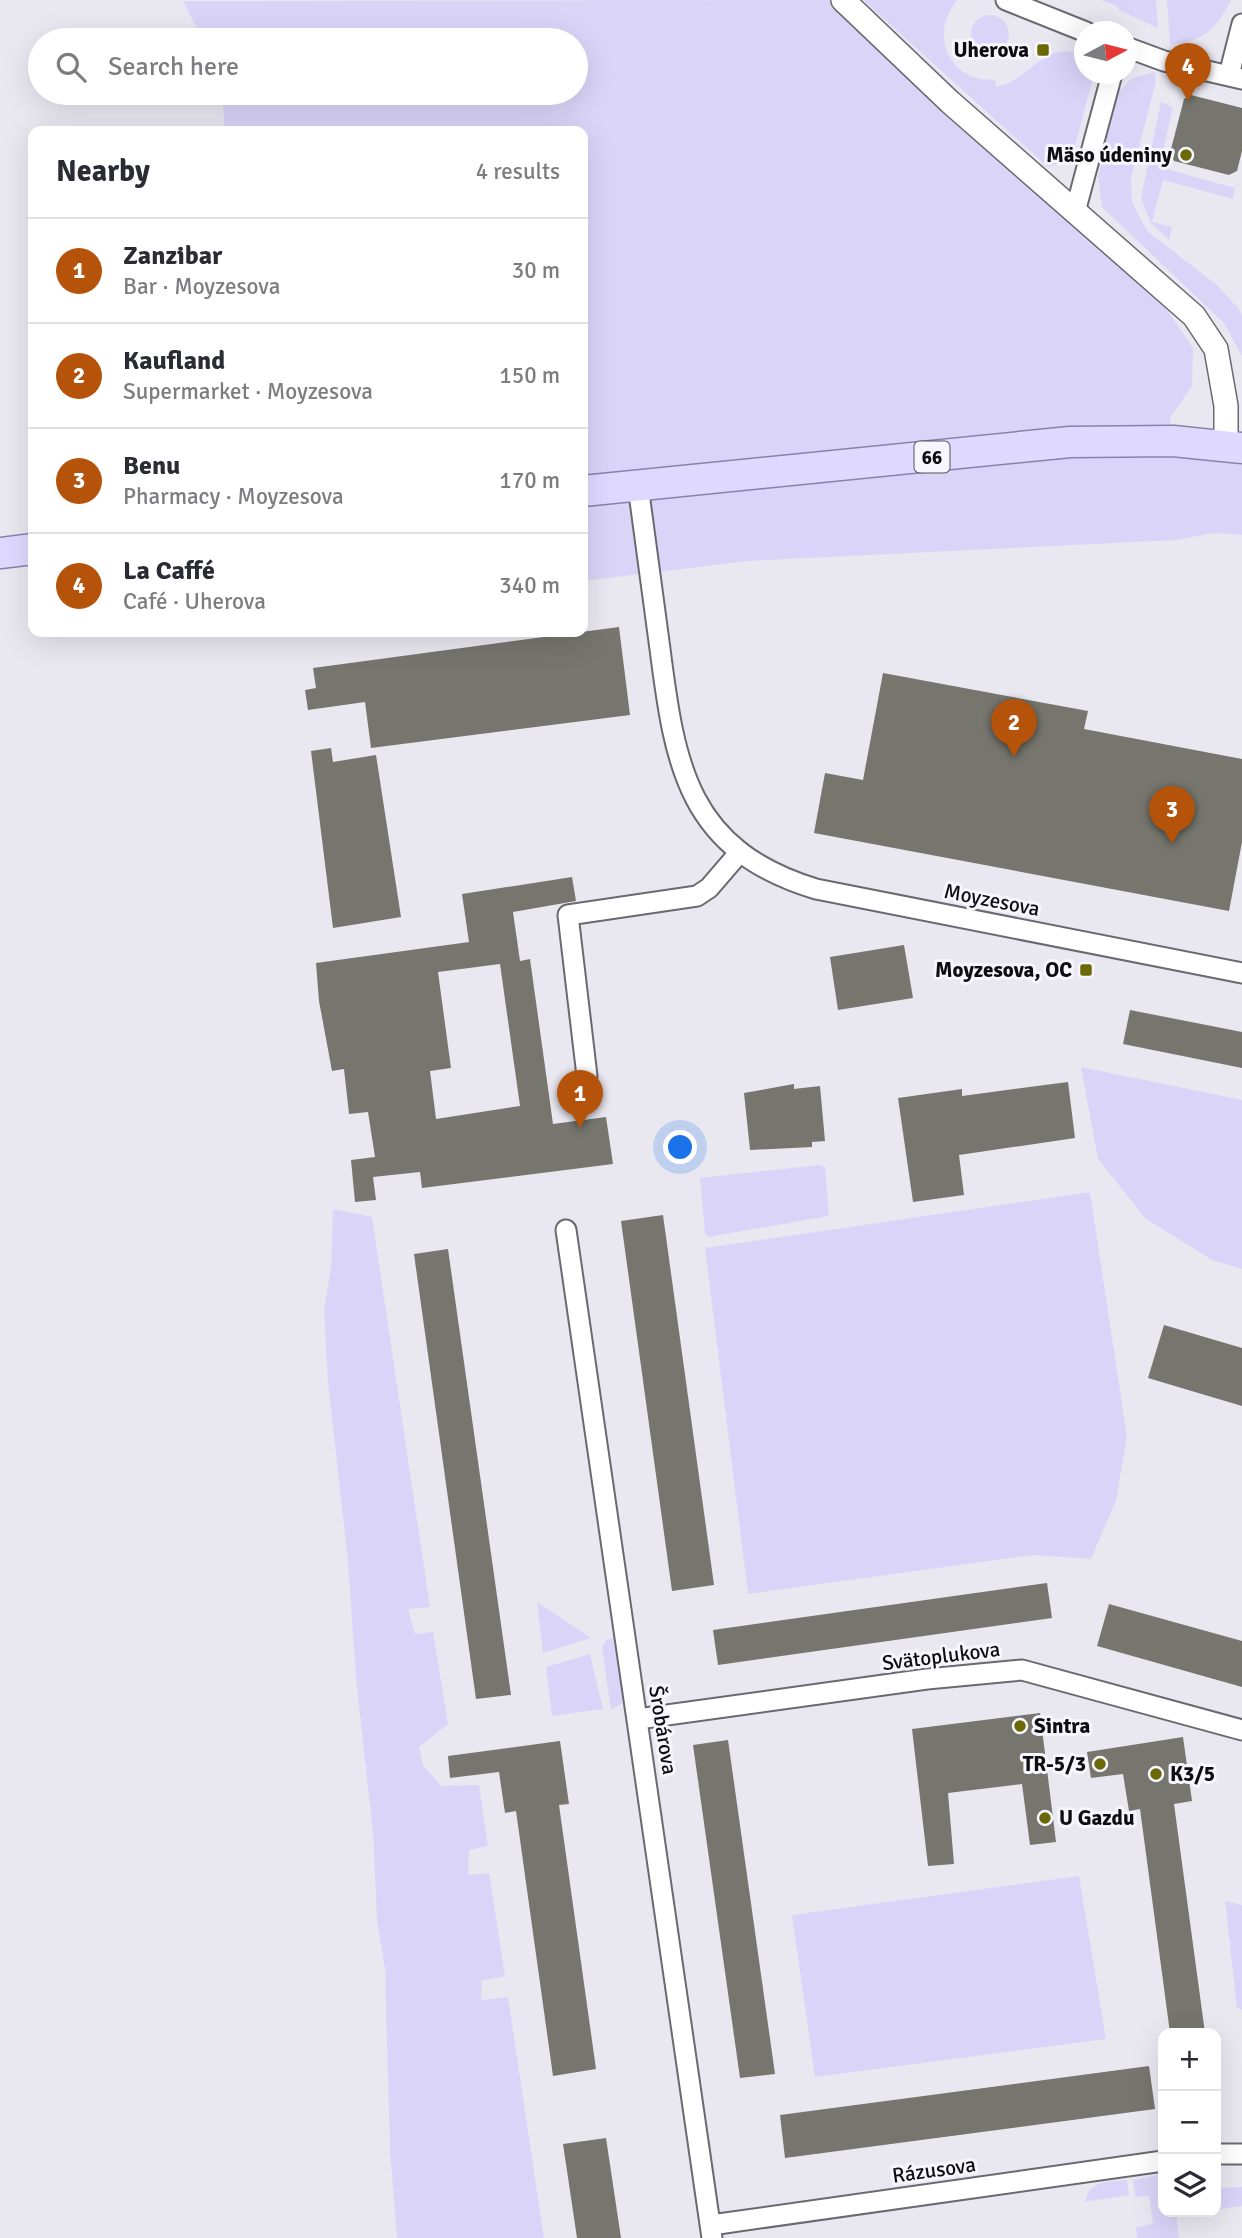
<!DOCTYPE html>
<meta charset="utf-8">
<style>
body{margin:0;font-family:Signika,sans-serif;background:#f7f7f7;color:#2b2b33}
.controls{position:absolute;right:21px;bottom:21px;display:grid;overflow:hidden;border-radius:14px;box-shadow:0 7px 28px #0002}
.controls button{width:63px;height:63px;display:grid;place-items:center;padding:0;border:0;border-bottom:2px solid #e1e1e2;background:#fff;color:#2b2b33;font:35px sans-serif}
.compass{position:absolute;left:1074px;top:21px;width:63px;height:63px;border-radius:50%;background:#fff;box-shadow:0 7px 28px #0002;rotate:83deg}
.you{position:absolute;left:681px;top:1148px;width:24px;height:24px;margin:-18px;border:5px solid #fff;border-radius:50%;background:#1a73e8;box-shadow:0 0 0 10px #1a73e833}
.badge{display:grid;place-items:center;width:46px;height:46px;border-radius:50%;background:#b45309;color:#fff;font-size:23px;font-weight:700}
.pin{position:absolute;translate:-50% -58px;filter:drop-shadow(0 2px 4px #0008)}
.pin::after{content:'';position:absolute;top:37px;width:24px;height:21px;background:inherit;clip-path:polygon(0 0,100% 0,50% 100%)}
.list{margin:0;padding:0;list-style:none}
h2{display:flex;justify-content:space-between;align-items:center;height:91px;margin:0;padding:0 28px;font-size:30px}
h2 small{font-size:23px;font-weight:400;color:#7c7c81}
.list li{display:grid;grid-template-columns:46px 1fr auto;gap:21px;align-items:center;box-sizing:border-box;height:105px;padding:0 28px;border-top:2px solid #e1e1e2}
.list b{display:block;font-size:26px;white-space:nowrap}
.list p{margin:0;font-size:23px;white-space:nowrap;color:#7c7c81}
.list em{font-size:23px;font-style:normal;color:#7c7c81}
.icon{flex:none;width:38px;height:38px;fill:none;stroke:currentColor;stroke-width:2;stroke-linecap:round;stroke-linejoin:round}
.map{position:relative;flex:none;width:1242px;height:2238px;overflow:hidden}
.search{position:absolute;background:#fff;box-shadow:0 7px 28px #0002;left:28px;top:28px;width:560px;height:77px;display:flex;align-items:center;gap:18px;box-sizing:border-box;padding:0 24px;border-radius:38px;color:#7c7c81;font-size:26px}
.panel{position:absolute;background:#fff;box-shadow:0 7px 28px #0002;left:28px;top:126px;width:560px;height:511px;border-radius:14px}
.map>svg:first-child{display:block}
</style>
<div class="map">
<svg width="1242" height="2238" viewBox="0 0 1242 2238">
<rect width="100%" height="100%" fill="#e9e8f1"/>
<!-- green -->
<g fill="#dad5f8">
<path d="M 829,0 L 1160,300 L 1193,348 L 1192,386 L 1170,418 L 1172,456 L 1242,465 L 1242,535 L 1214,533 L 1176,540 L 748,561 L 583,581 L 583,131 L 225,131 L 222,93 L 576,93 L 576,40 L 203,40 L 183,1 Z"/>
<path d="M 863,0 L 957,0 C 952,8 947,15 945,24 C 938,55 963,84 995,79 L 996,87 C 1034,79 1045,36 1084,57 L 1084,74 L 1093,74 L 1093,78 L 1073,154 L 1064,162 L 1048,167 Z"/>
<path d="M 1101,0 L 1156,0 L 1158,28 L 1119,10 L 1117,6 Z"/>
<path d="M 1167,0 L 1231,0 C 1217,28 1203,43 1170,44 Z"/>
<circle cx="990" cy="34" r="19"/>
<path d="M 1155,72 L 1156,81 L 1131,178 L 1132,202 L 1147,231 L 1217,285 L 1238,308 L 1242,315 L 1242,356 L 1224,323 L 1102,207 L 1098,177 L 1116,95 L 1131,79 Z"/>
<path d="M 1161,102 L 1173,107 L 1162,155 L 1170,170 L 1235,188 L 1233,199 L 1163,180 L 1152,222 L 1172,227 L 1169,240 L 1151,223 L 1141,198 Z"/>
<path d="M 1081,1067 L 1242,1100 L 1242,1269 L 1212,1260 L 1146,1219 L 1098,1159 Z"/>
<path d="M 819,1165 L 825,1167 L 829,1216 L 708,1237 L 705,1233 L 700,1178 Z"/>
<path d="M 1090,1192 L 1127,1437 L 1116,1500 L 1091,1559 L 1033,1555 L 748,1594 L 705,1248 Z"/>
<path d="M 333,1209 L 372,1217 L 430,1607 L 408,1609 L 415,1634 L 433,1632 L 448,1724 L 419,1747 L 423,1765 L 441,1786 L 479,1785 L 488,1846 L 469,1850 L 468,1875 L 489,1873 L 505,1976 L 482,1981 L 481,2000 L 508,1997 L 544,2238 L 397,2238 L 390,2150 L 385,1969 L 377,1920 L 373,1833 L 356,1678 L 348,1562 L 328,1382 L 324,1311 L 331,1267 Z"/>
<path d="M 537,1602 L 591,1638 L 543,1653 Z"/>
<path d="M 618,1638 L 625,1697 L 623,1703 L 611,1710 L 602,1647 L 607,1639 Z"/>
<path d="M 590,1654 L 603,1709 L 552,1716 L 546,1667 Z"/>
<path d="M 1079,1876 L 1106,2039 L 815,2077 L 792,1915 Z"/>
<path d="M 1225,1901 L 1242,1905 L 1242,2010 L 1237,2008 Z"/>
<path d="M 1163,2174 L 1163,2212 L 1176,2212 L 1179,2238 L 1137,2238 L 1136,2227 L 1153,2224 L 1149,2196 L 1135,2197 L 1133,2180 Z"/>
<path d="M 1127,2180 L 1129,2195 L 1085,2202 C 1089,2180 1109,2182 1127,2180 Z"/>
<path d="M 1242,2187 L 1242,2206 L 1216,2210 L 1216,2188 Z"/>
</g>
<!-- building -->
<g fill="#76766f" fill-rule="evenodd">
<path d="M 1191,95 L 1242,108 L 1242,151 L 1237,171 L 1229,175 L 1174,161 L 1170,153 L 1184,99 Z"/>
<path d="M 619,627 L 630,715 L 371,748 L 365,702 L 308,710 L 305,690 L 316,688 L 313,668 Z"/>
<path d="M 883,673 L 1088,711 L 1084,729 L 1242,759 L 1242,842 L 1229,911 L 814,833 L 825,773 L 863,780 Z"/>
<path d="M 331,748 L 333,762 L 376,755 L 401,917 L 333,928 L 311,751 Z"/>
<path d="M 572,877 L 576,901 L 513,912 L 520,961 L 530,959 L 553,1124 L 606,1117 L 613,1164 L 422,1188 L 420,1172 L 373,1177 L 376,1200 L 355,1202 L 351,1160 L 375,1157 L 368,1112 L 349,1114 L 344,1069 L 332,1071 L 319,1001 L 316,963 L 469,942 L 462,894 ZM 500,964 L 520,1106 L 436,1119 L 430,1071 L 451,1068 L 438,972 Z"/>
<path d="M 904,945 L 913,998 L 838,1010 L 830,957 Z"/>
<path d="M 1130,1010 L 1242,1032 L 1242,1068 L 1123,1044 Z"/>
<path d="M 1068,1082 L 1075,1138 L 959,1155 L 964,1195 L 913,1202 L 898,1098 L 962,1089 L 962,1096 Z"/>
<path d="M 794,1084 L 794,1089 L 820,1086 L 825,1141 L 812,1142 L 812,1147 L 750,1150 L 744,1093 Z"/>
<path d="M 663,1215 L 714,1585 L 672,1591 L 621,1221 Z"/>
<path d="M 448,1249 L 511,1695 L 476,1699 L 414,1254 Z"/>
<path d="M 1164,1325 L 1242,1348 L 1242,1406 L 1148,1378 Z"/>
<path d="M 1047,1583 L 1052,1618 L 718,1665 L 713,1630 Z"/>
<path d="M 1109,1604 L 1242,1641 L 1242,1687 L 1097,1646 Z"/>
<path d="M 1040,1713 L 1056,1842 L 1030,1845 L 1022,1784 L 948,1793 L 954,1864 L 928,1866 L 912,1729 Z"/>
<path d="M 1183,1737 L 1192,1801 L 1174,1804 L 1205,2033 L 1170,2033 L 1140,1809 L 1129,1811 L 1123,1774 L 1091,1778 L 1087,1752 Z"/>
<path d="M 728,1740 L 775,2074 L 740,2078 L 693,1745 Z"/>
<path d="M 560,1741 L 569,1804 L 559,1805 L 596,2069 L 553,2076 L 516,1811 L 505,1813 L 499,1772 L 450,1778 L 448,1756 Z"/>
<path d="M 1149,2066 L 1155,2109 L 785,2158 L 780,2115 Z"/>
<path d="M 606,2138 L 621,2238 L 577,2238 L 563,2144 Z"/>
</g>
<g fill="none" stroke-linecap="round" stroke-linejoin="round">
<!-- minor casing -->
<g stroke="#6a6970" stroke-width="23">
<g id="minor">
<path d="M 1006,0 L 1086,32"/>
<path d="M 1126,47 L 1164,61 L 1242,79"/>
<path d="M 1229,75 L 1242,24"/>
<path d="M 1075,212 L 1112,74"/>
<path d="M 638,485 C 645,540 653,595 660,649 C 675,767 688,850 816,889 L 1242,973"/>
<path d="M 587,1076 L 568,915 L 697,896 L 709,888 L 740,852"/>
<path d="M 566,1230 L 712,2238"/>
<path d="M 638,1719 L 927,1679 L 1022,1670 L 1242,1730"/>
<path d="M 1216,2154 L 1242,2154"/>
<path d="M 711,2225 L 1163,2161"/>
</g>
</g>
<!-- tertiary casing -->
<g stroke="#6a6970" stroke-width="26">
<path id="tertiary" d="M 843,0 L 950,102 L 1194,316 L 1216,349 L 1226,406 L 1226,445"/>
</g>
<!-- primary casing -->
<g stroke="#8981ab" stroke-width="33">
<g id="primary">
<path d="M 583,491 L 1070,442 L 1173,441 L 1242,448"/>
<path d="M 0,553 L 33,549"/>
</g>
</g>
<!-- minor -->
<use href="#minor" stroke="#fff" stroke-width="19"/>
<!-- tertiary -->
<use href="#tertiary" stroke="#fff" stroke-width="23"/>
<!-- primary -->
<use href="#primary" stroke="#e0d9ff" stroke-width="30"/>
</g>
<!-- markers -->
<g fill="#6b6905" stroke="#f7f6fe" stroke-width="2.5">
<rect x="1036" y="43" width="14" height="14" rx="3.5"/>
<circle cx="1186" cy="155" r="7"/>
<rect x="1079" y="963" width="14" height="14" rx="3.5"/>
<circle cx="1020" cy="1726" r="7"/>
<circle cx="1100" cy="1764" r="7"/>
<circle cx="1156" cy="1774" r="7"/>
<circle cx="1045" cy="1818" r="7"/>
</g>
<g text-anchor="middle" stroke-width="6" stroke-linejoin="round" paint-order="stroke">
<!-- shield labels -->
<rect fill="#f7f6fe" stroke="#545357" stroke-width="2" x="914.5" y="441.5" width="35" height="31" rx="5"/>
<g font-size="19" font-weight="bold" fill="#0e0d10">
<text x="932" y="464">66</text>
</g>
<!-- poi labels -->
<g font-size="21" font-weight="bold" fill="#0e0d10" stroke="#f7f6fe" text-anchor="end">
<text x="1029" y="57">Uherova</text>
<text x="1172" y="162">Mäso údeniny</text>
<text x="1072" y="977">Moyzesova, OC</text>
<text x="1034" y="1733" text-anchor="start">Sintra</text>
<text x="1086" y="1771">TR-5/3</text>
<text x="1170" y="1781" text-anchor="start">K3/5</text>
<text x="1059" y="1825" text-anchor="start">U Gazdu</text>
</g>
<!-- street labels -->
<g font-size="21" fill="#0e0d10" stroke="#f7f6fe">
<text transform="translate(992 900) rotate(11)" y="7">Moyzesova</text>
<text transform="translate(941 1656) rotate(-7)" y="7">Svätoplukova</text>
<text transform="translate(663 1730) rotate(81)" y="7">Šrobárova</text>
<text transform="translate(934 2170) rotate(-8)" y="7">Rázusova</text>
</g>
</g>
</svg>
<div class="controls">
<button>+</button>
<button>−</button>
<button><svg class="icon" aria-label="layers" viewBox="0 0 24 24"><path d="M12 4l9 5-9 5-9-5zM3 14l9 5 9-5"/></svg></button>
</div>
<svg class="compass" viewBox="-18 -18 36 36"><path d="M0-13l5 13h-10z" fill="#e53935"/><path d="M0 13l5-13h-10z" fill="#7c7c81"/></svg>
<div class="you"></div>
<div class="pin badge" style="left:580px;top:1128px">1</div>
<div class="pin badge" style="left:1014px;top:757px">2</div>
<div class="pin badge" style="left:1172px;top:844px">3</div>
<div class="pin badge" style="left:1188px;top:101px">4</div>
<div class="search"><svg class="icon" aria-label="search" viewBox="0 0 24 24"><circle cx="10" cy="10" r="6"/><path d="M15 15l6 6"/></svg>Search here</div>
<section class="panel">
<h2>Nearby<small>4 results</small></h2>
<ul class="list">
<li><span class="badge">1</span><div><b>Zanzibar</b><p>Bar · Moyzesova</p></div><em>30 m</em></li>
<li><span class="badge">2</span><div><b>Kaufland</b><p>Supermarket · Moyzesova</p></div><em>150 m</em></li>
<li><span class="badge">3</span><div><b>Benu</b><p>Pharmacy · Moyzesova</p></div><em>170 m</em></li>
<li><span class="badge">4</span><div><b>La Caffé</b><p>Café · Uherova</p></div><em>340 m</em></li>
</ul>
</section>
</div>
